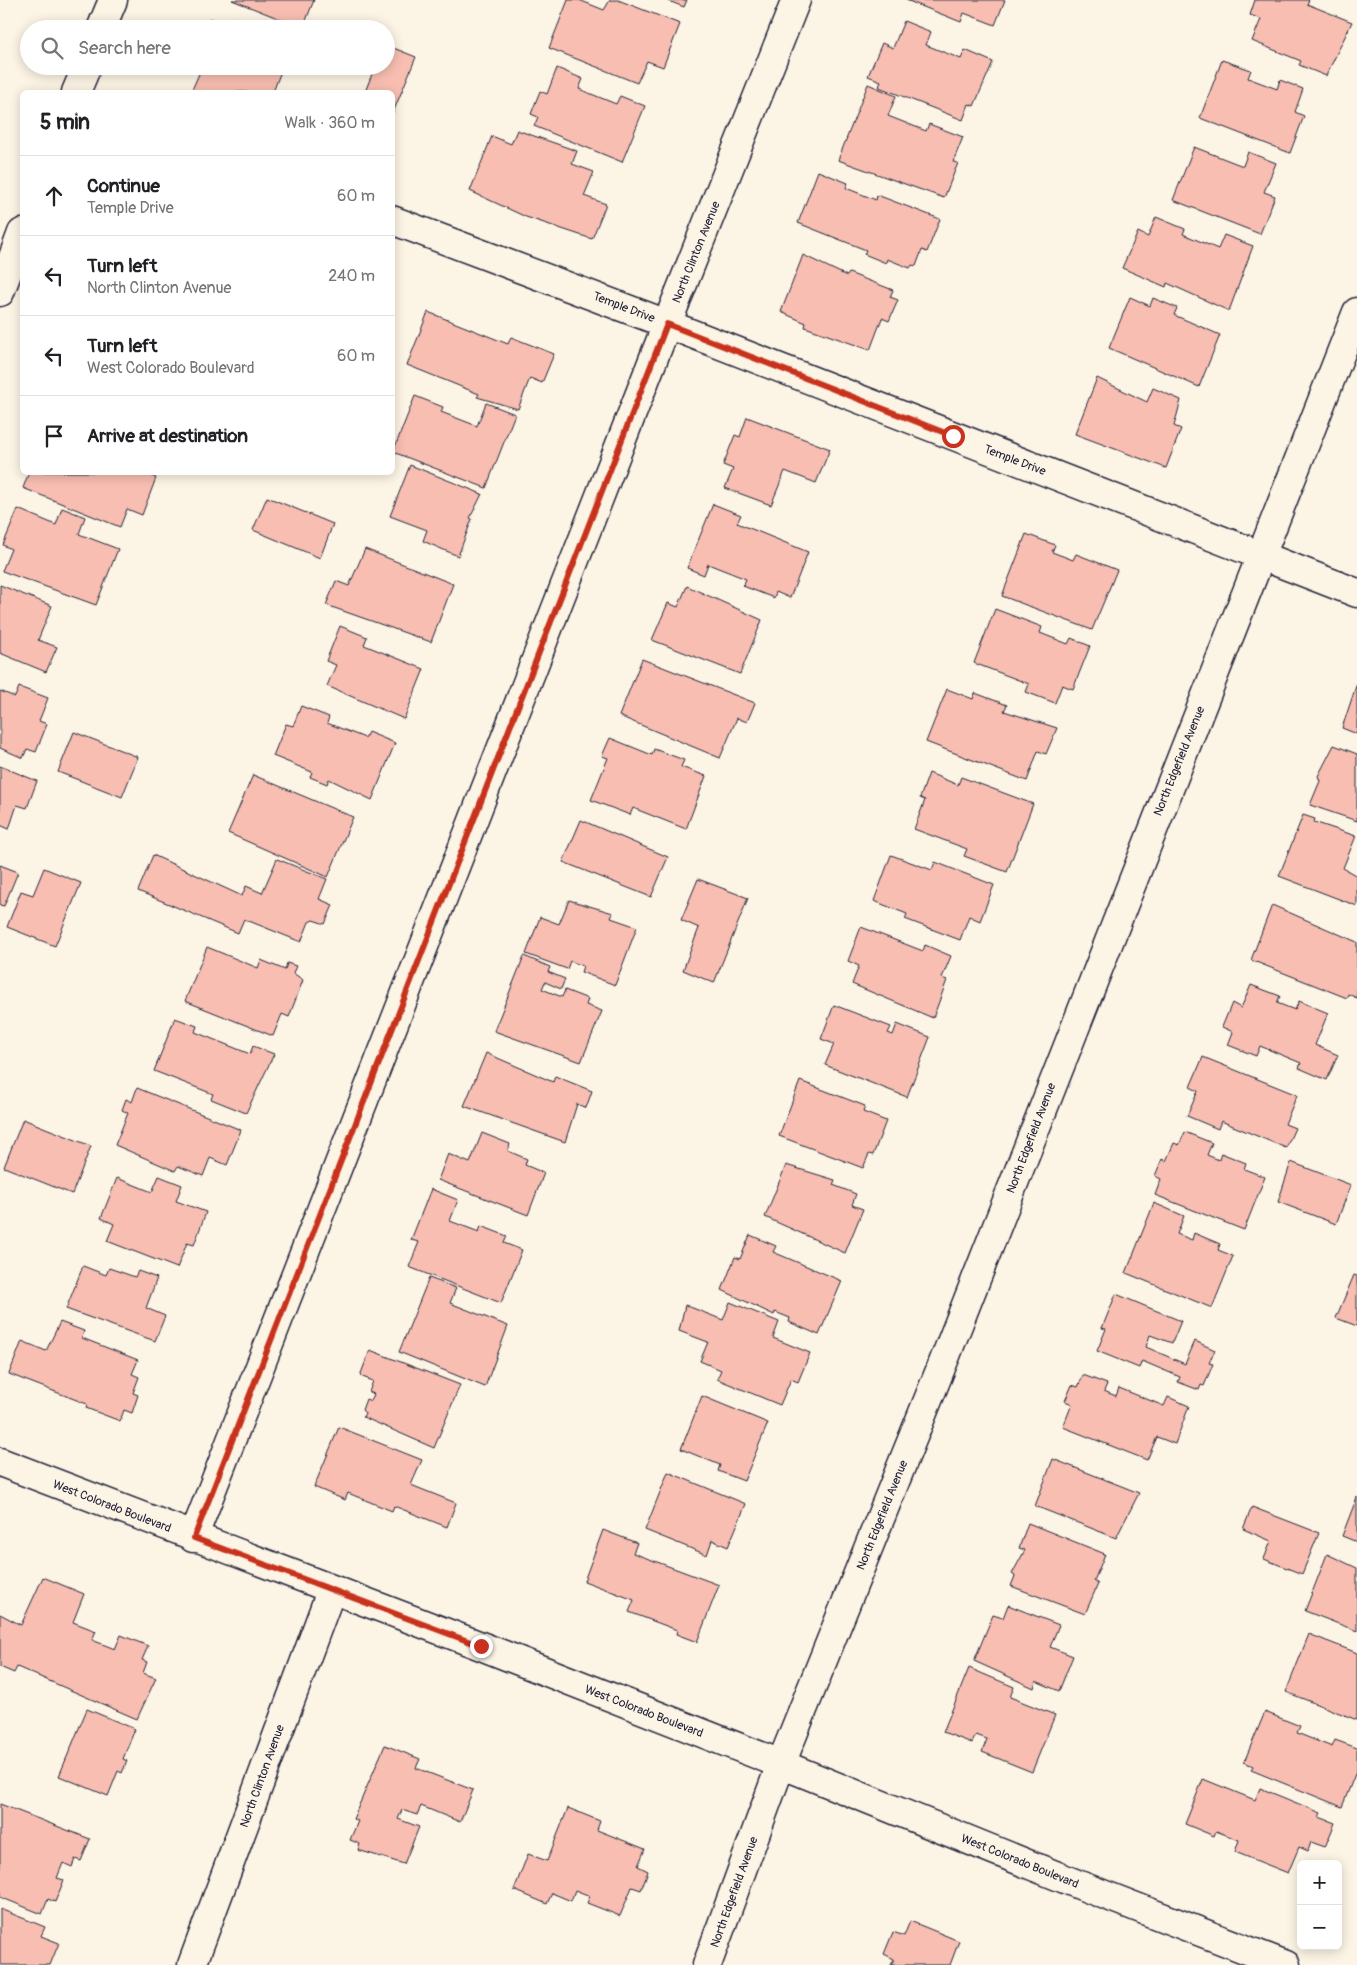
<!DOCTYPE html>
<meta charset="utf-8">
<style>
body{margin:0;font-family:Pangolin,sans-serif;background:#f2f2f2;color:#202124}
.controls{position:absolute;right:15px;bottom:15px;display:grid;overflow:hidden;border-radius:8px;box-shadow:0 2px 12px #0003}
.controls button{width:45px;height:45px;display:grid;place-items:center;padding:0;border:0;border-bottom:1px solid #e0e0e0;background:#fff;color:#202124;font:25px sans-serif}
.stop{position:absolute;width:15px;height:15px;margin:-11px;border:4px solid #c8321e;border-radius:50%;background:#fff}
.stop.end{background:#c8321e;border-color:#fff;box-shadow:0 1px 5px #0008}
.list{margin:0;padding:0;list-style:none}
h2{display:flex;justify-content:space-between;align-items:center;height:65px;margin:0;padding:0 20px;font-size:21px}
h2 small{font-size:16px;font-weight:400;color:#757577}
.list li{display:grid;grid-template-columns:32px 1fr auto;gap:15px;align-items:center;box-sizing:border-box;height:80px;padding:0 20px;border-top:1px solid #e0e0e0}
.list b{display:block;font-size:19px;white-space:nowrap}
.list p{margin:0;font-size:16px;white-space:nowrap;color:#757577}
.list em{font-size:16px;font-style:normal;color:#757577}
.icon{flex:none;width:28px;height:28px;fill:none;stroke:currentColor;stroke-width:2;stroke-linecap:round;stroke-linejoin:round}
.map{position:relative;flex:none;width:1357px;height:1965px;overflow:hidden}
.search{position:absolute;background:#fff;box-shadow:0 2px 12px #0003;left:20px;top:20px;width:375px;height:55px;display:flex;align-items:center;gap:12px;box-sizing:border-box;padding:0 18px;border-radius:28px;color:#757577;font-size:19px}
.panel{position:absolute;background:#fff;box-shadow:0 2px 12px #0003;left:20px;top:90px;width:375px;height:385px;border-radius:8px}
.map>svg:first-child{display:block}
</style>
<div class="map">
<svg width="1357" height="1965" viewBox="0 0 1357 1965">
<rect width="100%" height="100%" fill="#fcf5e5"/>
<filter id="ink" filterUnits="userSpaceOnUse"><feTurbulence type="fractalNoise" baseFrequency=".02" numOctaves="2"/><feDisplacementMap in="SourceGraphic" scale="10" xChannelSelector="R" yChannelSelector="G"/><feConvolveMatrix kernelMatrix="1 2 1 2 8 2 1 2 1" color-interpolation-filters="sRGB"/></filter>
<g filter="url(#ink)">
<!-- building -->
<g fill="#f8beb1" stroke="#22223b">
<path d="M 232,0 L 314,0 L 303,28 Z"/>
<path d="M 568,0 L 579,0 L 604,10 L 610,0 L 618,0 L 680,24 L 663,67 L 647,61 L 637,83 L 549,48 Z"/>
<path d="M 666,0 L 687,0 L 684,7 Z"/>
<path d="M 906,0 L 1005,0 L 995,25 L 964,13 L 961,22 Z"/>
<path d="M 1255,0 L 1309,0 L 1307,4 L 1352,22 L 1326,76 L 1299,65 L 1301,61 L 1252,41 L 1261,19 L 1250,15 Z"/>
<path d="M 210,18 L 232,27 L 236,18 L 262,29 L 205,29 Z"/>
<path d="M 904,21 L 931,32 L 926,45 L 961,59 L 965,50 L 993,62 L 974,106 L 969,104 L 963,120 L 879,87 L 881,81 L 868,76 L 882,43 L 893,48 Z"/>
<path d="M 386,45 L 416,57 L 392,115 L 392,92 L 365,92 L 372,74 L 354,66 L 386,66 Z"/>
<path d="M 1222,60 L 1251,70 L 1248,78 L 1277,89 L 1280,80 L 1303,89 L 1295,112 L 1304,116 L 1290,153 L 1200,118 Z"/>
<path d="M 199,66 L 283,66 L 273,92 L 191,92 L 202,67 Z"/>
<path d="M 557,68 L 583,79 L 579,89 L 616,104 L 620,96 L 645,106 L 622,162 L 534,126 L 538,117 L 531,114 L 540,91 L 547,94 Z"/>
<path d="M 868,84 L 896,96 L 888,116 L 926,131 L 929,124 L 963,137 L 953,162 L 958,163 L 944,198 L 838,160 Z"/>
<path d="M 517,130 L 577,151 L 572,164 L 594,172 L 584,196 L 606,204 L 592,239 L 526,217 L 470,191 L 492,136 L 511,144 Z"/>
<path d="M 1194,147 L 1243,166 L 1248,152 L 1276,163 L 1264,192 L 1275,196 L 1260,234 L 1173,200 Z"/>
<path d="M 818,171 L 848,183 L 846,188 L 876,200 L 877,195 L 940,219 L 927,252 L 922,250 L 916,266 L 912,265 L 910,268 L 887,259 L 886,263 L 864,254 L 866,250 L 798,223 Z"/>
<path d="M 1156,217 L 1185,229 L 1183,234 L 1218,249 L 1224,235 L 1253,246 L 1229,311 L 1167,283 L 1166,287 L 1122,268 L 1138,232 L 1148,237 Z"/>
<path d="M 803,255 L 847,276 L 849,273 L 893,290 L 890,297 L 898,300 L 889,321 L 882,318 L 870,350 L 805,327 L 806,323 L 781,312 Z"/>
<path d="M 1130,297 L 1150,306 L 1153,298 L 1177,308 L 1174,315 L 1220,335 L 1199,387 L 1109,348 Z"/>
<path d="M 428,312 L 508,344 L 511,337 L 554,354 L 542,383 L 530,378 L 518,409 L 477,397 L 479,394 L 407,365 Z"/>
<path d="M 1097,378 L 1147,402 L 1153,388 L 1181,400 L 1174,426 L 1181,429 L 1166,468 L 1075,434 Z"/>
<path d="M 415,396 L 443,407 L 441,412 L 477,426 L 486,403 L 515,414 L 486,488 L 393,452 Z"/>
<path d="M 747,417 L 830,449 L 816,483 L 785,471 L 771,505 L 725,488 L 733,469 L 723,465 L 735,435 L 740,437 Z"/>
<path d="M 410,465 L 482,494 L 470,518 L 472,519 L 458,556 L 423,541 L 427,530 L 390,516 Z"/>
<path d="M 29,472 L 143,472 L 156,478 L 142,515 L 127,509 L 120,527 L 23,488 Z"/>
<path d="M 267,497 L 333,524 L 320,558 L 253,530 Z"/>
<path d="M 713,504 L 741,515 L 737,523 L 808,552 L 790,598 L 776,592 L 774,598 L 743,586 L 746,579 L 708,564 L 704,575 L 687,568 Z"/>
<path d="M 62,508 L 85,517 L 79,534 L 118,549 L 96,605 L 2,571 L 11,549 L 3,545 L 18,509 L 56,525 Z"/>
<path d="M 1026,534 L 1055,545 L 1052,552 L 1073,560 L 1076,554 L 1117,570 L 1092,630 L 1002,596 Z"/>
<path d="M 365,549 L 453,584 L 431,642 L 326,605 L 336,581 L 349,586 Z"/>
<path d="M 0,585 L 52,606 L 38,640 L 57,647 L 46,672 L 0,653 Z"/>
<path d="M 687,586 L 762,620 L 740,674 L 652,640 L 668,603 L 678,607 Z"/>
<path d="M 995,609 L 1042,627 L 1040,633 L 1068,644 L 1071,638 L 1090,646 L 1073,689 L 1062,685 L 1055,703 L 1026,692 L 1029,684 L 974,663 Z"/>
<path d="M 340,626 L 367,637 L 364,645 L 424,669 L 404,719 L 327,686 L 336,665 L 326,661 Z"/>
<path d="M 642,659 L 755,703 L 747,722 L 737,718 L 720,758 L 619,716 Z"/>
<path d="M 1357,683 L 1357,734 L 1342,728 Z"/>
<path d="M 19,687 L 48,698 L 39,721 L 47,724 L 36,752 L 27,749 L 23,758 L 0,748 L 0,691 L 15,697 Z"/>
<path d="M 947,689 L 973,699 L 975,693 L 1007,705 L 1004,711 L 1057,728 L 1046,754 L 1038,751 L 1027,781 L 926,742 Z"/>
<path d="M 301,706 L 329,717 L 327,723 L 365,738 L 368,732 L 395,743 L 372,800 L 329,779 L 327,784 L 310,777 L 312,772 L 273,756 L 286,724 L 293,726 Z"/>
<path d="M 74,732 L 138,757 L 122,797 L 58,772 Z"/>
<path d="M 610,738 L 652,755 L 654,749 L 684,760 L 681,767 L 706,776 L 686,829 L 633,808 L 630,815 L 591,800 L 608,758 L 602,756 Z"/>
<path d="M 1334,745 L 1357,754 L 1357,821 L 1310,805 L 1320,781 L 1318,776 Z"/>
<path d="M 0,766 L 37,781 L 27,808 L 17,805 L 9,829 L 0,825 Z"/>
<path d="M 929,773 L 958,785 L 961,777 L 1033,804 L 1007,872 L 964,856 L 967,849 L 914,829 L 925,800 L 920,798 Z"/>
<path d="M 253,775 L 353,817 L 328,877 L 228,833 Z"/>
<path d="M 1303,815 L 1315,819 L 1314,822 L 1356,836 L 1343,868 L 1357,876 L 1357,906 L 1279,876 Z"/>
<path d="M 581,820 L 668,857 L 651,897 L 563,862 Z"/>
<path d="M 153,855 L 242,896 L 246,886 L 262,893 L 277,859 L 327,879 L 319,899 L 333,905 L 325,924 L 313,920 L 309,922 L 301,942 L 244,919 L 238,933 L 138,891 Z"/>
<path d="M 891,855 L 932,870 L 935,862 L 994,885 L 980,921 L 969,916 L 960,940 L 905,919 L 907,914 L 874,901 Z"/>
<path d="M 0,865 L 18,872 L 4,906 L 0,905 Z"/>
<path d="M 44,868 L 81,883 L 55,946 L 7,927 L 21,891 L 33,895 Z"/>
<path d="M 698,879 L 748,898 L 714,983 L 683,970 L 699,928 L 681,920 Z"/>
<path d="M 569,900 L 613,913 L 611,918 L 637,927 L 615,985 L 581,972 L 583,966 L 570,961 L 567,969 L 526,954 L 540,917 L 559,924 Z"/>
<path d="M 1272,905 L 1357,942 L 1357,998 L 1348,994 L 1347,998 L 1251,960 Z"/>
<path d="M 861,927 L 923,951 L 925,945 L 951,956 L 942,978 L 947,980 L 933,1018 L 852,984 L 859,966 L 848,961 Z"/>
<path d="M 207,947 L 258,968 L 261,960 L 285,970 L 287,963 L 296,966 L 293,973 L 303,980 L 289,1017 L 282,1014 L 273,1036 L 185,1001 Z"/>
<path d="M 524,956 L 550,967 L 548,972 L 565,979 L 561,989 L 545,982 L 542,989 L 562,997 L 565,990 L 588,999 L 586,1005 L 602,1011 L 581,1062 L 494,1031 Z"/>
<path d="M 1251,985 L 1280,996 L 1277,1003 L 1295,1010 L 1299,1001 L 1328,1013 L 1315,1045 L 1338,1055 L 1327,1080 L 1299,1068 L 1301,1063 L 1260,1046 L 1256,1056 L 1228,1045 L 1233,1032 L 1222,1027 L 1232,1003 L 1241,1008 Z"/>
<path d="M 834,1005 L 891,1027 L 888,1033 L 893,1035 L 897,1024 L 930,1037 L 907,1097 L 825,1065 L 834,1044 L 821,1039 Z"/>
<path d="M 175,1018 L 197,1026 L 195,1032 L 250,1054 L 253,1046 L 274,1054 L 246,1113 L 211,1099 L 213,1094 L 154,1071 Z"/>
<path d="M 486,1053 L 553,1082 L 555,1076 L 592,1091 L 586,1108 L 577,1104 L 565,1142 L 464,1106 Z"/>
<path d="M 1203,1057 L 1297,1095 L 1285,1124 L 1295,1128 L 1286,1148 L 1221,1121 L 1218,1129 L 1187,1116 L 1198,1091 L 1190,1087 Z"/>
<path d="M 800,1081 L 865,1106 L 863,1112 L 886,1121 L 873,1155 L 869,1154 L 863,1168 L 779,1136 Z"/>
<path d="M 137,1088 L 241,1130 L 227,1165 L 210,1158 L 203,1176 L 178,1166 L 175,1171 L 115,1145 L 128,1113 L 122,1110 L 126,1099 L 132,1102 Z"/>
<path d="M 23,1119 L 91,1146 L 72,1194 L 4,1167 Z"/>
<path d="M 1185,1132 L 1212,1143 L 1207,1155 L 1219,1160 L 1221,1153 L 1246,1163 L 1244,1169 L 1265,1177 L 1244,1230 L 1155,1195 L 1161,1179 L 1155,1176 L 1162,1159 L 1166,1161 L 1174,1143 L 1179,1145 Z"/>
<path d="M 482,1133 L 510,1144 L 508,1151 L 527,1159 L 525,1165 L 544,1173 L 528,1215 L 438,1180 L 448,1154 L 470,1163 Z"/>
<path d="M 1291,1162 L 1351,1185 L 1336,1224 L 1278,1202 Z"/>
<path d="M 786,1165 L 835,1180 L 833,1185 L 856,1194 L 852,1205 L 863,1209 L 845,1253 L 765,1217 Z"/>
<path d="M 159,1176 L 182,1185 L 176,1201 L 206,1212 L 194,1245 L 187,1243 L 177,1268 L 107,1241 L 114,1224 L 101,1218 L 117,1178 L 152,1192 Z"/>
<path d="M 431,1189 L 458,1200 L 450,1221 L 479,1232 L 481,1226 L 507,1236 L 504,1243 L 522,1250 L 501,1303 L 409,1267 L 419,1242 L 411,1240 Z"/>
<path d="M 1154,1203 L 1184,1216 L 1177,1234 L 1192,1240 L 1194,1233 L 1220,1244 L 1218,1250 L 1233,1256 L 1212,1308 L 1126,1273 Z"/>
<path d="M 750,1235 L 776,1246 L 773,1252 L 842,1281 L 819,1335 L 789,1322 L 790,1318 L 775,1312 L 774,1315 L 722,1290 L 735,1257 L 740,1259 Z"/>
<path d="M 83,1266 L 106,1275 L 109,1268 L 135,1277 L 138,1271 L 157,1278 L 146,1308 L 165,1316 L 155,1341 L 66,1309 Z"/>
<path d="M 1354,1275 L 1357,1276 L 1357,1326 L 1336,1318 Z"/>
<path d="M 429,1278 L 456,1288 L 450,1303 L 508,1326 L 485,1387 L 399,1352 Z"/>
<path d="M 1116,1294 L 1181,1321 L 1172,1343 L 1150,1335 L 1146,1347 L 1185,1364 L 1195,1341 L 1215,1350 L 1209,1363 L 1213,1364 L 1204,1386 L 1201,1385 L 1199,1390 L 1178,1382 L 1180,1377 L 1142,1361 L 1139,1368 L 1097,1351 L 1106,1329 L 1102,1328 Z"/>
<path d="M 730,1302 L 779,1322 L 773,1338 L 810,1353 L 798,1382 L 791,1379 L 780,1405 L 717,1379 L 721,1370 L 700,1361 L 708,1342 L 679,1331 L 685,1305 L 723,1320 Z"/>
<path d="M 60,1322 L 84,1331 L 82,1338 L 138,1360 L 132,1374 L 139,1377 L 133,1393 L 138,1395 L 132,1413 L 124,1410 L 120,1421 L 86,1408 L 87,1404 L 9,1374 L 22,1341 L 46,1351 Z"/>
<path d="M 370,1350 L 460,1385 L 434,1448 L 363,1417 L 365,1413 L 362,1410 L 366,1399 L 371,1401 L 374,1394 L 369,1392 L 373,1381 L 360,1376 Z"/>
<path d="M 1083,1375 L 1107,1384 L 1104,1391 L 1116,1396 L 1119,1388 L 1164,1406 L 1168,1397 L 1189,1406 L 1175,1444 L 1157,1437 L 1147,1460 L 1063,1427 L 1072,1404 L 1065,1401 L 1072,1385 L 1078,1387 Z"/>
<path d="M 702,1396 L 768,1423 L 744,1481 L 718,1471 L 720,1465 L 681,1449 Z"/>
<path d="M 339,1427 L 422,1460 L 411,1485 L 456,1503 L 447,1527 L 394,1506 L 392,1511 L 348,1493 L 345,1500 L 314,1487 Z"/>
<path d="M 1053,1459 L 1139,1493 L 1116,1538 L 1035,1506 Z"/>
<path d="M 668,1472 L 746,1504 L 728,1547 L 712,1540 L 707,1555 L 645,1530 Z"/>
<path d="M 1357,1497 L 1357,1542 L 1342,1536 Z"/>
<path d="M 1252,1507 L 1319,1533 L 1302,1574 L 1264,1559 L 1271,1541 L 1243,1529 Z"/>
<path d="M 1028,1523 L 1105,1554 L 1094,1581 L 1098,1584 L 1085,1614 L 1011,1586 L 1015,1576 L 1012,1574 L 1025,1550 L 1019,1548 Z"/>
<path d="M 603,1530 L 637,1543 L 633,1553 L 719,1585 L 697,1642 L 676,1634 L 677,1630 L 629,1612 L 634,1600 L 584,1581 Z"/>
<path d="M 1327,1554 L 1357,1568 L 1357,1631 L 1305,1611 Z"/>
<path d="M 43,1577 L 84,1594 L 73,1622 L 96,1631 L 92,1640 L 115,1649 L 121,1635 L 148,1646 L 142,1660 L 147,1662 L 143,1673 L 156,1678 L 137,1719 L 17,1667 L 14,1673 L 0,1667 L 0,1614 L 21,1625 Z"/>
<path d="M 1008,1605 L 1059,1625 L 1050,1647 L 1073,1656 L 1059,1691 L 1036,1681 L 1034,1688 L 974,1661 L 993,1615 L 1003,1618 Z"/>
<path d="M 1309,1634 L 1357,1653 L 1357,1720 L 1286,1692 Z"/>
<path d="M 969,1668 L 1014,1687 L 1010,1697 L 1055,1715 L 1032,1772 L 982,1752 L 987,1739 L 976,1735 L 972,1743 L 943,1732 Z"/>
<path d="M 87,1709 L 135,1729 L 123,1759 L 127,1761 L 122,1773 L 118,1771 L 108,1796 L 59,1776 Z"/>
<path d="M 1265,1712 L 1300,1726 L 1297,1733 L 1332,1747 L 1335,1740 L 1357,1748 L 1357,1769 L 1342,1807 L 1251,1770 L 1253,1766 L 1244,1762 Z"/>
<path d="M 385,1745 L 420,1759 L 416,1768 L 473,1790 L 460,1822 L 421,1806 L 417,1815 L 402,1810 L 398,1819 L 419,1827 L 404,1864 L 358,1850 L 360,1844 L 350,1840 L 358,1821 L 353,1819 Z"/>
<path d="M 1203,1779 L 1255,1800 L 1260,1788 L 1321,1813 L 1319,1817 L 1335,1823 L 1325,1847 L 1311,1842 L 1308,1851 L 1299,1847 L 1288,1873 L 1235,1852 L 1239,1840 L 1216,1831 L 1214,1836 L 1185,1824 Z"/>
<path d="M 0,1804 L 90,1839 L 81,1861 L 75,1859 L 72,1867 L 63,1863 L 57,1878 L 64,1880 L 55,1902 L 48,1899 L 42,1914 L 0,1897 Z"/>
<path d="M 568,1808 L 600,1821 L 597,1830 L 645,1849 L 638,1866 L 648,1871 L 641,1890 L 632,1887 L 620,1916 L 587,1903 L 590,1896 L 575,1890 L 571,1901 L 552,1893 L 547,1904 L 514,1890 L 528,1854 L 547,1861 Z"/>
<path d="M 0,1909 L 45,1927 L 41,1936 L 59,1943 L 50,1965 L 0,1965 Z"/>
<path d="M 910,1921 L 959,1941 L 950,1965 L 891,1965 L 894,1959 L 884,1954 L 893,1932 L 904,1936 Z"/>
</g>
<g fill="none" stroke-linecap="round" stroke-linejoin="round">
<!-- street casing -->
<g stroke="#22223b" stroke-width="31">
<g id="street">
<path d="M 101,29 L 113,0"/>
<path d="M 76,92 L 87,66"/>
<path d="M 392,220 L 667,324 L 1357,593"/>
<path d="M 0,292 L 22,233"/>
<path d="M 193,1538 L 667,324 L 796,0"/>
<path d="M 192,1965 L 331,1591"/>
<path d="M 707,1965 L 781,1764 L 947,1353 L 1357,312"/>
</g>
</g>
<!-- secondary casing -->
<g stroke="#22223b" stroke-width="31">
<path id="secondary" d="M 0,1462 L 481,1646 L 781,1764 L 1087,1888 L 1286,1965"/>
</g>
<!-- street -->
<use href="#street" stroke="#fcf5e5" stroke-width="28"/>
<!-- secondary -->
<use href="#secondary" stroke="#fcf5e5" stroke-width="28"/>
</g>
</g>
<g fill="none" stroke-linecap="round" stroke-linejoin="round" filter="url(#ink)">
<!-- route -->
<path stroke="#c8321e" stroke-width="6" d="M 481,1646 L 194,1538 L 667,324 L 953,436"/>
</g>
<g text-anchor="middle" stroke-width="4" stroke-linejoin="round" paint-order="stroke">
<!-- street labels -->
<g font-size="12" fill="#22223b" stroke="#fcf5e5">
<text transform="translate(696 252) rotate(-68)" y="4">North Clinton Avenue</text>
<text transform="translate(624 307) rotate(21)" y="4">Temple Drive</text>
<text transform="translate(1015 460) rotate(21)" y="4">Temple Drive</text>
<text transform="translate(1179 761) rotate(-68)" y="4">North Edgefield Avenue</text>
<text transform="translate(1031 1138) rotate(-69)" y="4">North Edgefield Avenue</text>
<text transform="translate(112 1506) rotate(21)" y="4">West Colorado Boulevard</text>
<text transform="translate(882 1515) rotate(-68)" y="4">North Edgefield Avenue</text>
<text transform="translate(644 1711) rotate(21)" y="4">West Colorado Boulevard</text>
<text transform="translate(262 1776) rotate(-70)" y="4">North Clinton Avenue</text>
<text transform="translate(1020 1861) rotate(22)" y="4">West Colorado Boulevard</text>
<text transform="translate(734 1892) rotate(-70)" y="4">North Edgefield Avenue</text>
</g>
</g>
</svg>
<div class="controls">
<button>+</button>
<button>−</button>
</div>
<div class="stop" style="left:953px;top:436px"></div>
<div class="stop end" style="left:481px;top:1646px"></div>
<div class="search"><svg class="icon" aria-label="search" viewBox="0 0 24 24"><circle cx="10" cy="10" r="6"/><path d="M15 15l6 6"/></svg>Search here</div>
<section class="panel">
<h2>5 min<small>Walk · 360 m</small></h2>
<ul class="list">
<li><svg class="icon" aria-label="ahead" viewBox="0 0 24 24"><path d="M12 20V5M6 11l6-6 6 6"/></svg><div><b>Continue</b><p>Temple Drive</p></div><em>60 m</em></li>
<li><svg class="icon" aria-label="left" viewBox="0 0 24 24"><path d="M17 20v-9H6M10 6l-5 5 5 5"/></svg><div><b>Turn left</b><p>North Clinton Avenue</p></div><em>240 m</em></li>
<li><svg class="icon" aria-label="left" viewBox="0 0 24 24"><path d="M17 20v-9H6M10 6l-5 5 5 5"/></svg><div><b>Turn left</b><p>West Colorado Boulevard</p></div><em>60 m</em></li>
<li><svg class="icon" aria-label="arrive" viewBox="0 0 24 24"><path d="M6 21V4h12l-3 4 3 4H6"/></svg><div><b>Arrive at destination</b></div></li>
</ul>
</section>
</div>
